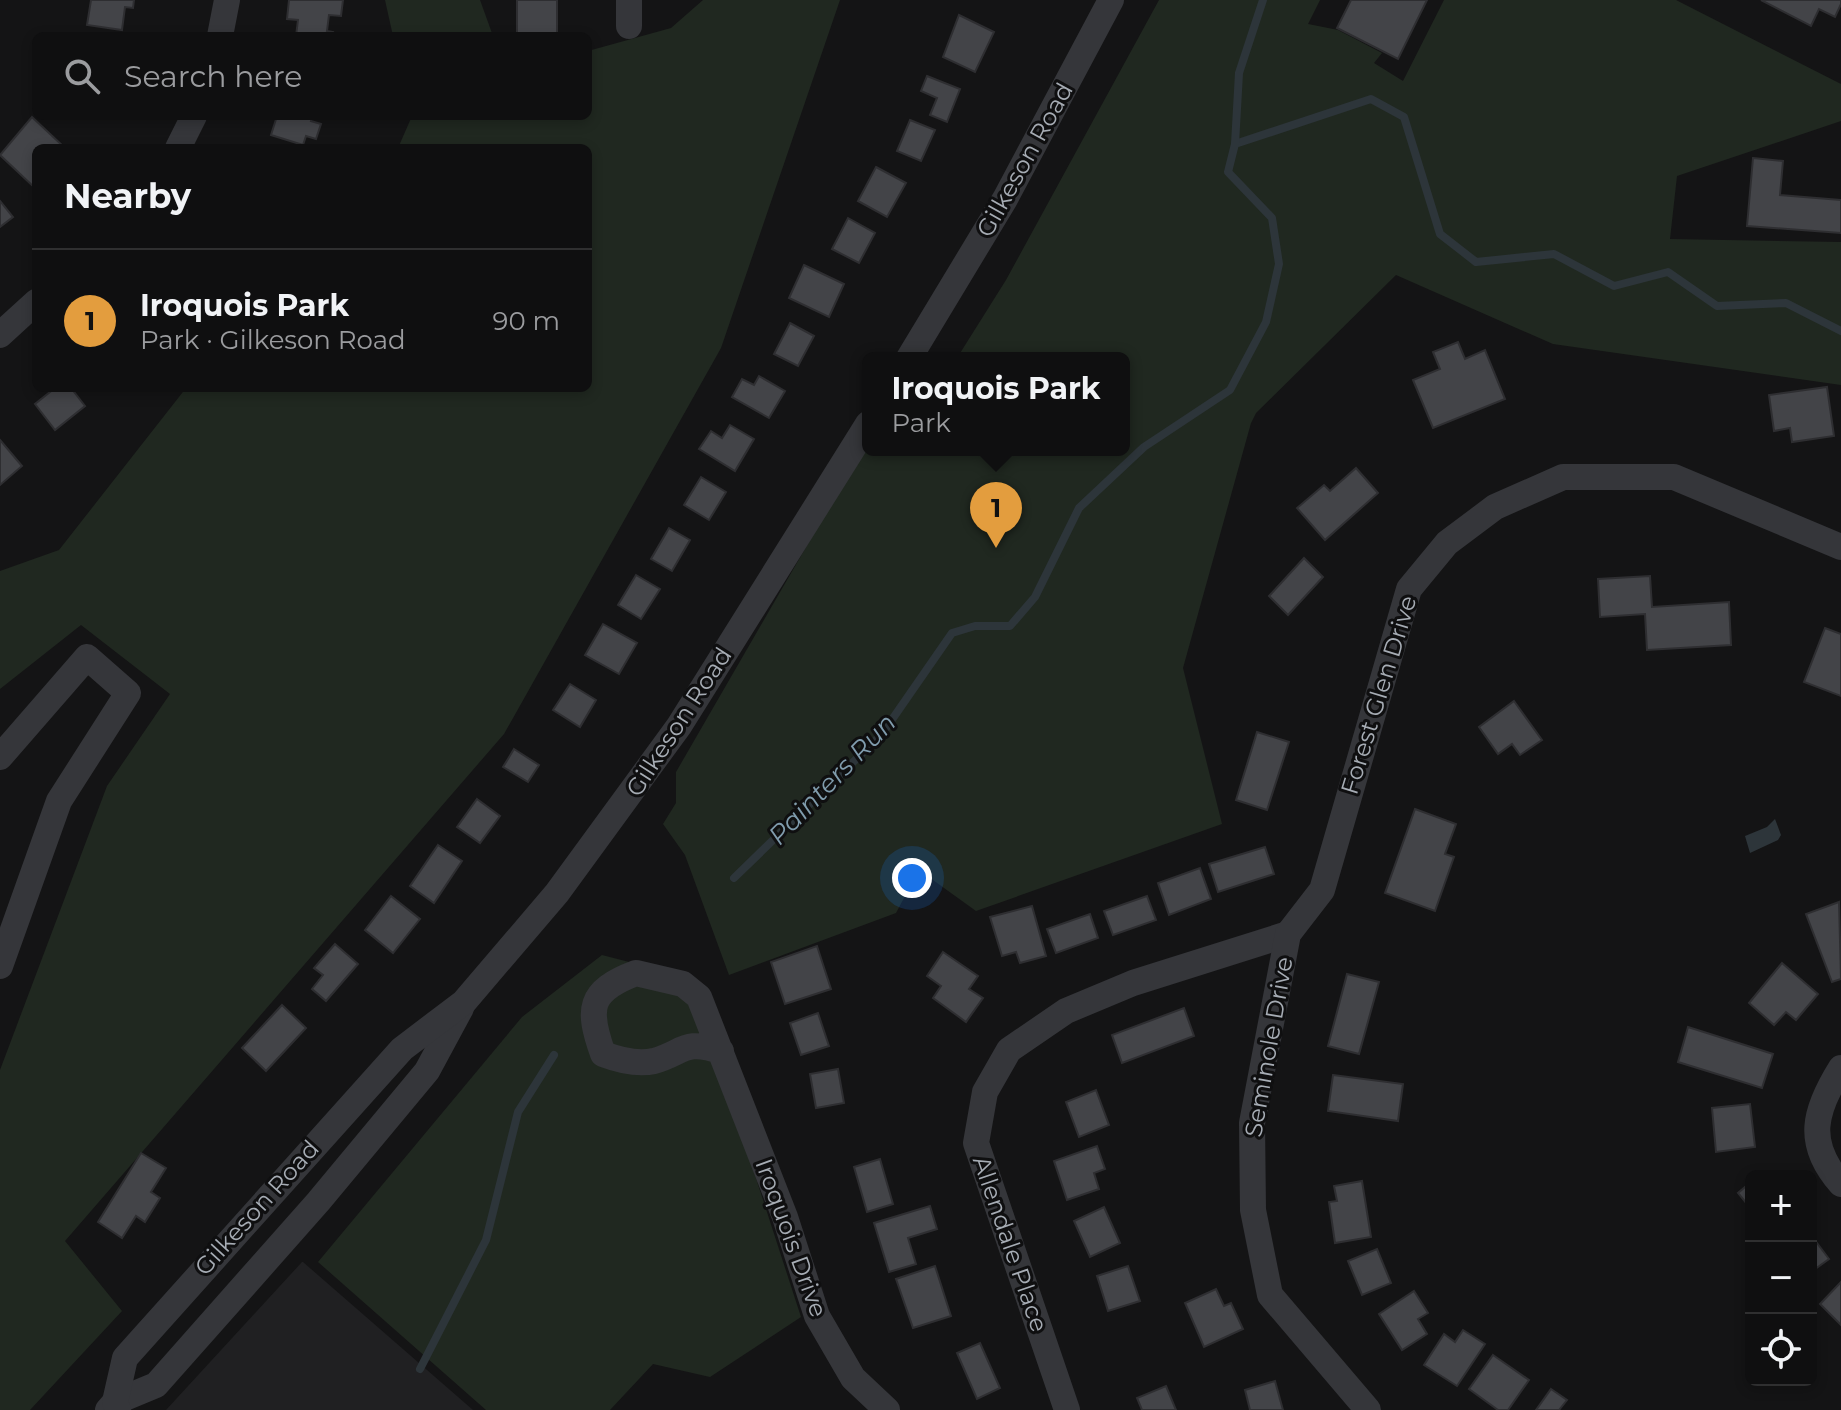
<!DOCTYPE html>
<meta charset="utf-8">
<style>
body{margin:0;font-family:Montserrat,sans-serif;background:#181819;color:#f1f3f6}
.controls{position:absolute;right:24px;bottom:24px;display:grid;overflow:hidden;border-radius:12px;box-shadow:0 4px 12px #0003}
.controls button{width:72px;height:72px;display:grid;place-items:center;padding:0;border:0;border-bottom:2px solid #2f2f30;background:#0f0f10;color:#f1f3f6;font:40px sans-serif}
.you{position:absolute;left:912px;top:878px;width:28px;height:28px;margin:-20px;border:6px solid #fff;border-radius:50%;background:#1a73e8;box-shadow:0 0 0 12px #1a73e833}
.badge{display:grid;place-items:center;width:52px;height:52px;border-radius:50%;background:#e39d3e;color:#111;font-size:26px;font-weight:700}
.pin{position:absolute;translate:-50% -66px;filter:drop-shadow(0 2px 4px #0008)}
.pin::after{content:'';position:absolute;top:42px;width:28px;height:24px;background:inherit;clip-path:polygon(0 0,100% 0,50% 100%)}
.popup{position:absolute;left:862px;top:352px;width:268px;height:104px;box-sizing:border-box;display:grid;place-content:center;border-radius:12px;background:#0f0f10;filter:drop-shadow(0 2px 6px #0005);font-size:26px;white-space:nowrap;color:#9b9c9f}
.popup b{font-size:30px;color:#f1f3f6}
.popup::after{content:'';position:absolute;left:50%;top:100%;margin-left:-16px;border:16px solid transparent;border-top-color:#0f0f10}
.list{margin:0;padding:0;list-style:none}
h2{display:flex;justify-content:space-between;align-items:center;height:104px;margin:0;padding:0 32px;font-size:34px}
h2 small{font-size:26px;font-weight:400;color:#9b9c9f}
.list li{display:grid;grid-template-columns:52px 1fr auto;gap:24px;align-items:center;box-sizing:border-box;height:144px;padding:0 32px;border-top:2px solid #2f2f30}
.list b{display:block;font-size:30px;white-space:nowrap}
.list p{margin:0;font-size:26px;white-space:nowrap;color:#9b9c9f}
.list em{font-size:26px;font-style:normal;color:#9b9c9f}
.icon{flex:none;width:44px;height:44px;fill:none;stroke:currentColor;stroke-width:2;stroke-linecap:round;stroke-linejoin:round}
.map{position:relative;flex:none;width:1841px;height:1410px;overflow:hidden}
.search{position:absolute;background:#0f0f10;box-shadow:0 4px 12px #0003;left:32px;top:32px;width:560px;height:88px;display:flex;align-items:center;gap:20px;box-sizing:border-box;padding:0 28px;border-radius:12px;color:#9b9c9f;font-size:30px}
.panel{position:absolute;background:#0f0f10;box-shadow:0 4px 12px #0003;left:32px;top:144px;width:560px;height:248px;border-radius:12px}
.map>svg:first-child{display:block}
</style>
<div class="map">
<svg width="1841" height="1410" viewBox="0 0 1841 1410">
<rect width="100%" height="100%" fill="#141415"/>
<!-- built -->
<path fill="#202022" d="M 302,1262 L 303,1262 L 473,1410 L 166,1410 Z"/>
<!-- green -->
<g fill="#202820">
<path d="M 385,0 L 480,0 L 493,36 L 393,36 Z"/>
<path d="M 703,0 L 840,0 L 721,348 L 504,734 L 65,1241 L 122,1311 L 30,1410 L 0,1410 L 0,1070 L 107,786 L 170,694 L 81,625 L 0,689 L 0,571 L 59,550 L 186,388 L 588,388 L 588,148 L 398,148 L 412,116 L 588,116 L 588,51 L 671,28 Z"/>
<path d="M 1159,0 L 1320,0 L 1308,24 L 1338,30 L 1382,53 L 1374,63 L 1403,81 L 1444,0 L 1676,0 L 1841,84 L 1841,121 L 1677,176 L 1670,239 L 1841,242 L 1841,385 L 1553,344 L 1396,275 L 1256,413 L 1251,423 L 1183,668 L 1222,824 L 976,911 L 919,870 L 896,913 L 729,975 L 685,855 L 663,824 L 676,803 L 676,772 L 868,440 L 868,450 L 890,450 L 895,455 L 899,450 L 1124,450 L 1124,358 L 957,358 L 1006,280 Z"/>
<path d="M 602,955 L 691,978 L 801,1317 L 710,1377 L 653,1364 L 610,1410 L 486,1410 L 318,1262 L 522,1017 Z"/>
</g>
<!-- water -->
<path fill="#2d353a" d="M 1775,819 L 1781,835 L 1778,840 L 1750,853 L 1745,836 L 1767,827 Z"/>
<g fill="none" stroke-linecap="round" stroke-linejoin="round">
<!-- stream -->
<g stroke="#2d353a" stroke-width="8">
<path d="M 1235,144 L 1371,99 L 1404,117 L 1440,234 L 1476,262 L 1554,254 L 1614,286 L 1668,272 L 1717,306 L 1786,303 L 1841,331"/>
<path d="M 734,878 L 882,734 L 952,633 L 975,626 L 1010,626 L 1035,597 L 1079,508 L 1144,447 L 1230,390 L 1266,322 L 1279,264 L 1272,218 L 1228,172 L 1235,144 L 1239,73 L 1263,0"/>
<path d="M 420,1369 L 486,1240 L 518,1112 L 554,1055"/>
</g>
</g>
<!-- building -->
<g fill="#434448" stroke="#2e2e31" stroke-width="2">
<path d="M 91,0 L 134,0 L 133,8 L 125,7 L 122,30 L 87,25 Z"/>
<path d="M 289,0 L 343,0 L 341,16 L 329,15 L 327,31 L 333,32 L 332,36 L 296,36 L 298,20 L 287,19 Z"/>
<rect x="517" y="0" width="40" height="36"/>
<path d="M 1351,0 L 1427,0 L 1398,59 L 1337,28 Z"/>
<path d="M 1761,0 L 1841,0 L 1841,4 L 1835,17 L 1819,9 L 1811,26 Z"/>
<path d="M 959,15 L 994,32 L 975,72 L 943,57 Z"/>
<path d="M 927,76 L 960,89 L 947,122 L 930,115 L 937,98 L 921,91 Z"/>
<path d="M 277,116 L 313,116 L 311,121 L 321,124 L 316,139 L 306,136 L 303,145 L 271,135 Z"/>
<path d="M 32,117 L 65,148 L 36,148 L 36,189 L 0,155 Z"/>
<path d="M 910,120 L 935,130 L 921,161 L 897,151 Z"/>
<path d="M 1753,158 L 1783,161 L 1780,195 L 1841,200 L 1841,233 L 1747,226 Z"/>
<path d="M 876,167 L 906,183 L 887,217 L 858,201 Z"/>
<path d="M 0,201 L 13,217 L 0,227 Z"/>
<path d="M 848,218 L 875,233 L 859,263 L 832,249 Z"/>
<path d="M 804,265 L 844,284 L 829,317 L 789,298 Z"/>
<path d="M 790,323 L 814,336 L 798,366 L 774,354 Z"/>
<path d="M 1458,342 L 1465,359 L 1485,350 L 1505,399 L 1433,428 L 1413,380 L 1440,369 L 1433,352 Z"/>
<path d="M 759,376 L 785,391 L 769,418 L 732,397 L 742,379 L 754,385 Z"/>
<path d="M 1827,387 L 1834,436 L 1792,442 L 1790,428 L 1774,431 L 1769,395 Z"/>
<path d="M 55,388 L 71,388 L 85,406 L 55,430 L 35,404 Z"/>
<path d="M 730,425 L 754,439 L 735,471 L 699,449 L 711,431 L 722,438 Z"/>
<path d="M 0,440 L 22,466 L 0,485 Z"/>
<path d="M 1356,468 L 1378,493 L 1325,540 L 1297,508 L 1324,485 L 1330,491 Z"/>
<path d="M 701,477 L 726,492 L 709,520 L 684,505 Z"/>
<path d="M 669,528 L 690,540 L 672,571 L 651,559 Z"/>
<path d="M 1304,558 L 1323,577 L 1288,615 L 1269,596 Z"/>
<path d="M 636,575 L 660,589 L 641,619 L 618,605 Z"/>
<path d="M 1650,576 L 1652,607 L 1729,602 L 1731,645 L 1647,650 L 1645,614 L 1600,617 L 1598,579 Z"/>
<path d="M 603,624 L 637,643 L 619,674 L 585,655 Z"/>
<path d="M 1825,628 L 1841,634 L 1841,696 L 1804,682 Z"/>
<path d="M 570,684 L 596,700 L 580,727 L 553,710 Z"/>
<path d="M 1514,701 L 1542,740 L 1520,755 L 1512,744 L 1498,754 L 1479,727 Z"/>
<path d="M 1257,732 L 1289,742 L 1267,810 L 1236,800 Z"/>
<path d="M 514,749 L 539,765 L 528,782 L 503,767 Z"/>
<path d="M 477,799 L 500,816 L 480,843 L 457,827 Z"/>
<path d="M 1415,809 L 1456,824 L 1445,854 L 1454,857 L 1435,911 L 1385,893 Z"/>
<path d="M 438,845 L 462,861 L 434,903 L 410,886 Z"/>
<path d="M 1265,847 L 1274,874 L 1218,892 L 1209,864 Z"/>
<path d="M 1200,868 L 1211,899 L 1169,915 L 1158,883 Z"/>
<path d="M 391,896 L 420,919 L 393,953 L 365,930 Z"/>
<path d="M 1147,896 L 1156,920 L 1113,935 L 1104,911 Z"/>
<path d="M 1839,902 L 1841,979 L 1832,982 L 1806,914 Z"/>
<path d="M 1032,906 L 1046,956 L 1020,963 L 1016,952 L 1002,956 L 990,917 Z"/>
<path d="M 1090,914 L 1098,938 L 1056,953 L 1047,929 Z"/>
<path d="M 335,944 L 358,964 L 326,1001 L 312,989 L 323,975 L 314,968 Z"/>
<path d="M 817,946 L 831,989 L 785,1004 L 771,962 Z"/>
<path d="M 943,952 L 978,976 L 969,989 L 983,998 L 966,1022 L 933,998 L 941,986 L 927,976 Z"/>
<path d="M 1782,963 L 1818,994 L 1796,1020 L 1786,1012 L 1774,1025 L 1749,1003 Z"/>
<path d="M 1347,974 L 1379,982 L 1359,1054 L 1328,1046 Z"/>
<path d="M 282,1005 L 306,1028 L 266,1071 L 242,1048 Z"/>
<path d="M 1184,1008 L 1194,1036 L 1122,1063 L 1112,1035 Z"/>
<path d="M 818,1013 L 829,1046 L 801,1055 L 790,1023 Z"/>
<path d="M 1688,1027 L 1773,1054 L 1762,1088 L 1678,1062 Z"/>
<path d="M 838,1069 L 844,1103 L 816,1108 L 810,1074 Z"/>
<path d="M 1333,1075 L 1403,1084 L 1398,1121 L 1328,1111 Z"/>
<path d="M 1096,1090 L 1109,1125 L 1079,1137 L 1066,1102 Z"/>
<path d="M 1750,1104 L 1755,1147 L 1716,1152 L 1712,1108 Z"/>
<path d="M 1097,1146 L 1105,1169 L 1094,1173 L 1099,1189 L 1067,1200 L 1054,1161 Z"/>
<path d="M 141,1153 L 166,1168 L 151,1192 L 160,1198 L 145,1222 L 136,1216 L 122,1238 L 98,1222 Z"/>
<path d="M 880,1159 L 893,1204 L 867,1212 L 854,1167 Z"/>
<path d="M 1362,1181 L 1371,1237 L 1335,1243 L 1329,1202 L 1337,1201 L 1334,1186 Z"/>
<path d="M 1751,1182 L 1751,1209 L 1738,1193 Z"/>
<path d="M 930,1206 L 937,1229 L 908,1238 L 916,1264 L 889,1272 L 874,1223 Z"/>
<path d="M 1104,1207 L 1120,1243 L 1090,1257 L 1074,1221 Z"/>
<path d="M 1811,1235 L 1829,1259 L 1811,1272 Z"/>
<path d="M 1377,1249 L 1391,1283 L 1362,1295 L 1348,1261 Z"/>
<path d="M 935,1266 L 951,1316 L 913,1328 L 896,1279 Z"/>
<path d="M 1128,1266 L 1140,1301 L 1108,1311 L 1097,1276 Z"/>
<path d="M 1841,1282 L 1841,1325 L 1820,1304 Z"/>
<path d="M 1216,1289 L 1224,1306 L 1231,1303 L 1243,1329 L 1204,1347 L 1185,1303 Z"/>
<path d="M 1414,1291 L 1428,1313 L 1418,1319 L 1427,1334 L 1402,1350 L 1379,1314 Z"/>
<path d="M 1463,1330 L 1485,1344 L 1457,1386 L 1424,1365 L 1444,1334 L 1455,1342 Z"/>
<path d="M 980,1343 L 1000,1388 L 977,1399 L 957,1353 Z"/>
<path d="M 1493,1355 L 1529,1380 L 1508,1410 L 1498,1410 L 1469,1389 Z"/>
<path d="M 1275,1381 L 1283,1410 L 1250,1410 L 1245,1390 Z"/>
<path d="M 1166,1386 L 1176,1410 L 1142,1410 L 1137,1398 Z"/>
<path d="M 1551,1389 L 1567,1400 L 1559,1410 L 1536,1410 Z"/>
</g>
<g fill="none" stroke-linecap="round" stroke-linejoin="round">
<!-- minor -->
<g stroke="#35363a" stroke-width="26">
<path d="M 629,0 L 629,26"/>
<path d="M 220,36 L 227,0"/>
<path d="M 178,148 L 194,116"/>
<path d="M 0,335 L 36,302"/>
<path d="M 909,358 L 1005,199 L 1111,0"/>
<path d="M 0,757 L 87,657 L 128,693 L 59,801 L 0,966"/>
<path d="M 721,1051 C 683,1039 685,1052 654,1061 C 637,1065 619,1060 603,1054 C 587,1009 588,991 636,973 L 683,984 L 699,997 L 785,1217 L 817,1316 L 853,1378 L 887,1410"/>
<path d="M 1841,1068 C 1814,1111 1805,1143 1841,1184"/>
<path d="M 108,1410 L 115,1402 L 156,1385 L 318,1202 L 427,1071 L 461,1008"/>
<path d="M 118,1410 L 115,1402 L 125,1358 L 402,1049 L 464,1002 L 557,893 L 679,726 L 868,424"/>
<path d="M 1067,1410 L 976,1143 L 985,1092 L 1009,1050 L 1066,1011 L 1133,983 L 1288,934"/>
<path d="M 1368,1410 L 1270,1295 L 1253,1210 L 1252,1123 L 1288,934 L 1322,890 L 1409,589 L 1447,543 L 1495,507 L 1563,477 L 1674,477 L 1841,547"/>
</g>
</g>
<g text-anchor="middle" stroke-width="6" stroke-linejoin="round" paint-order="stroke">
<!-- street labels -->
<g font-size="24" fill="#a6acb4" stroke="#0f0f10">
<text transform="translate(1025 160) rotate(-61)" y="8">Gilkeson Road</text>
<text transform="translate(1379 695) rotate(-73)" y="8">Forest Glen Drive</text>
<text transform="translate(679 722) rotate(-57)" y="8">Gilkeson Road</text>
<text transform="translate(1269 1047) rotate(-80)" y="8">Seminole Drive</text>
<text transform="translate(257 1208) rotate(-48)" y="8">Gilkeson Road</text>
<text transform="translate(791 1238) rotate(70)" y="8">Iroquois Drive</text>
<text transform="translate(1010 1244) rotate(71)" y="8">Allendale Place</text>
</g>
<!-- water labels -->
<g font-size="26" font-style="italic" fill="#809cad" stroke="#0f0f10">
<text transform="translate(832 779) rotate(-46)" y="9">Painters Run</text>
</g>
</g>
</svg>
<div class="controls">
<button>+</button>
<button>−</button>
<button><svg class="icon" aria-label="locate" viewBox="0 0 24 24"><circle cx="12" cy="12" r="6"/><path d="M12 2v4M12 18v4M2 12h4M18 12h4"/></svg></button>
</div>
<div class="you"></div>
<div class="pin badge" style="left:996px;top:548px">1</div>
<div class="popup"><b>Iroquois Park</b>Park</div>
<div class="search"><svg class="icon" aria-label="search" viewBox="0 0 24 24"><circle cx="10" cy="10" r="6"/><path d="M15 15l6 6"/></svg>Search here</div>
<section class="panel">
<h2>Nearby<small></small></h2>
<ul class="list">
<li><span class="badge">1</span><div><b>Iroquois Park</b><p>Park · Gilkeson Road</p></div><em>90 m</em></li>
</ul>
</section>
</div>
